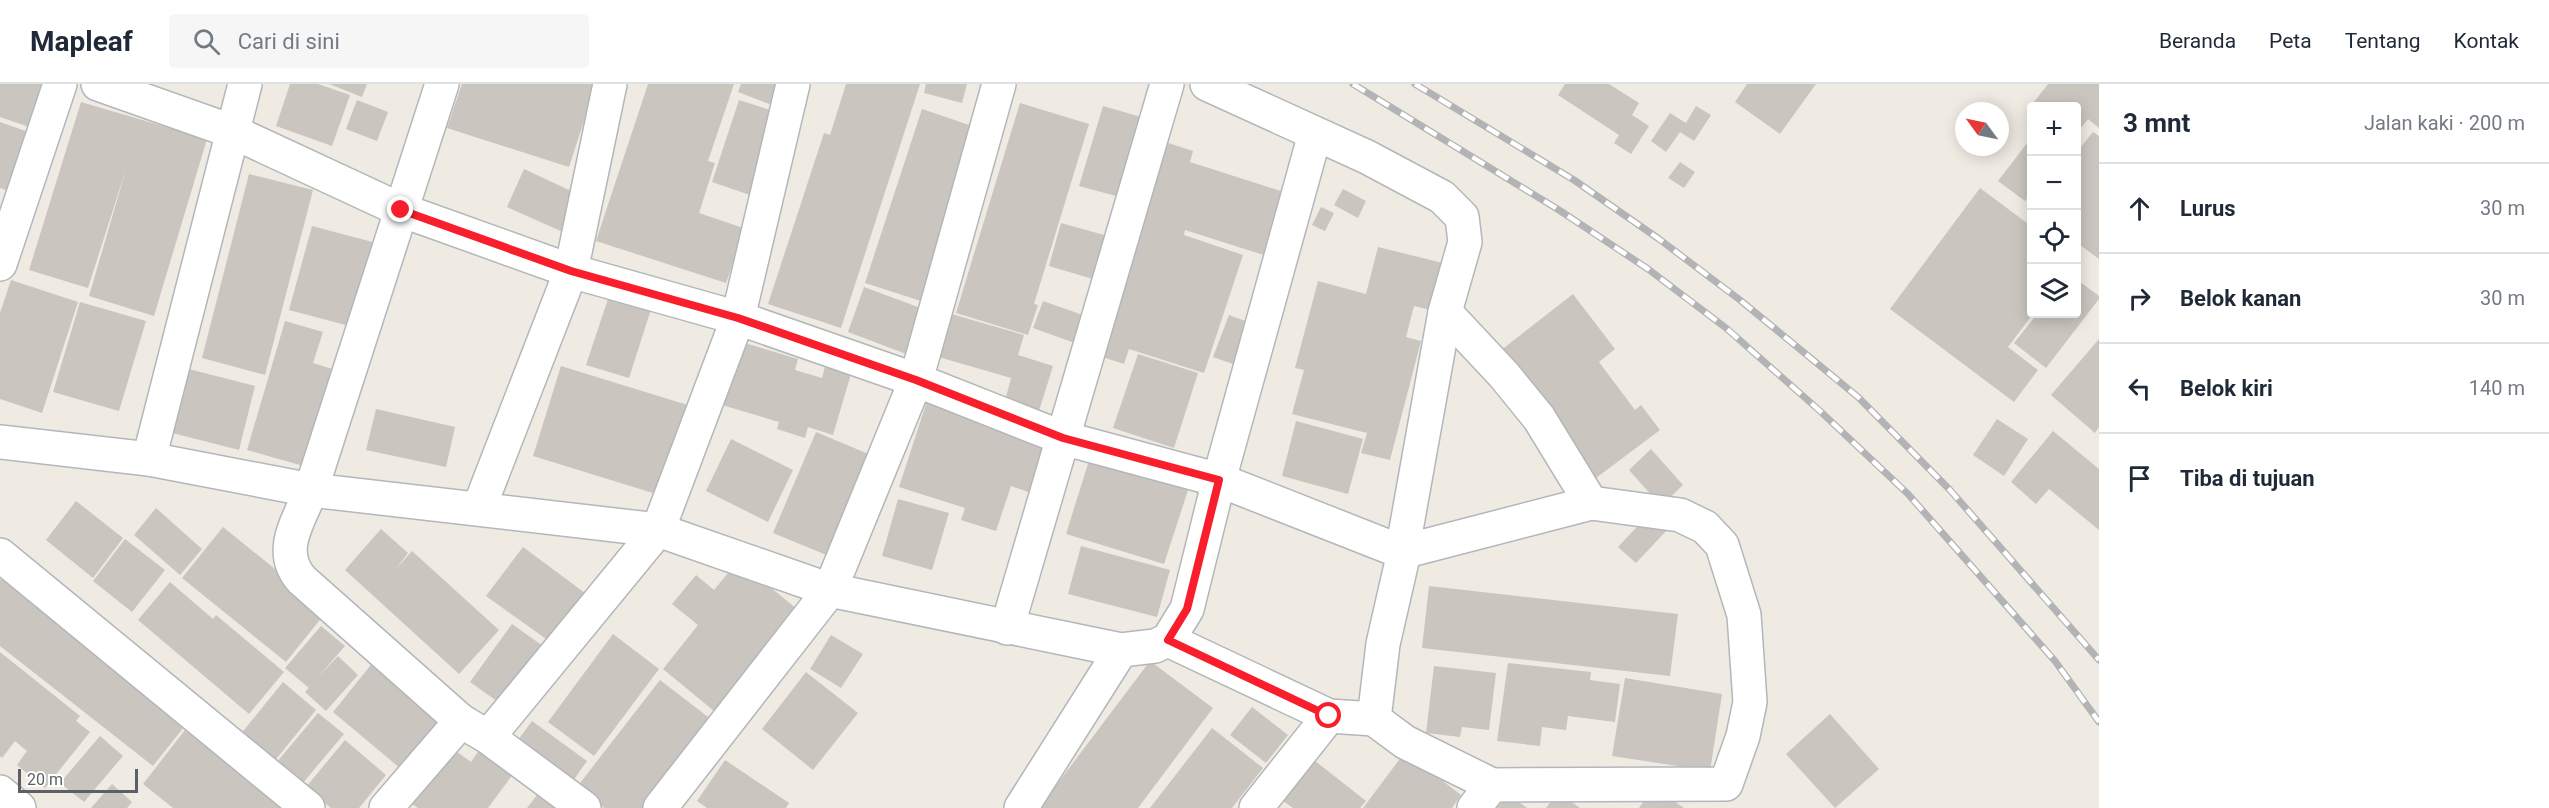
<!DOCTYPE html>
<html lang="id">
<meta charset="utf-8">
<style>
body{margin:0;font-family:Roboto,sans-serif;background:#f6f6f7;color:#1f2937}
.controls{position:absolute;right:18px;top:18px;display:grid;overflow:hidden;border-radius:6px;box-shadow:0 3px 15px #0003}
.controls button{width:54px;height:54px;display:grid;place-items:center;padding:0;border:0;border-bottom:2px solid #e0e1e3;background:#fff;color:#1f2937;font:30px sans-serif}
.compass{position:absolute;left:1955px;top:18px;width:54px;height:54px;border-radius:50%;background:#fff;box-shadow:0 3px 15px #0003;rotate:303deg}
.scale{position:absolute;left:18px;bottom:15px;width:120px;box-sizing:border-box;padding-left:6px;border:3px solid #5a6065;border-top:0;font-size:16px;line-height:21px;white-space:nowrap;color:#5a6065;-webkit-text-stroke:4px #fff;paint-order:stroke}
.stop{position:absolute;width:18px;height:18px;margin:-14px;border:4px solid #f91e2c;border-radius:50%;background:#fff}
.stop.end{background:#f91e2c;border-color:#fff;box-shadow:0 2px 6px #0008}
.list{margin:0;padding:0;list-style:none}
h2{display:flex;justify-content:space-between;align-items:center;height:78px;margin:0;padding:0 24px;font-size:26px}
h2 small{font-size:20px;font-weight:400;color:#747a83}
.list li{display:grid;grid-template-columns:39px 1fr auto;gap:18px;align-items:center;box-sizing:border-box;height:90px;padding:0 24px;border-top:2px solid #e0e1e3}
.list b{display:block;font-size:22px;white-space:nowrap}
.list em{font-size:20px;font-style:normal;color:#747a83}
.icon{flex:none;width:33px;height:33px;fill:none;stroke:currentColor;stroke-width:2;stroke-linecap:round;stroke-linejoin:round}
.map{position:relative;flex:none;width:2099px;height:724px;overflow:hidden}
header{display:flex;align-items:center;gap:36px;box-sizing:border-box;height:84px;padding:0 30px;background:#fff;border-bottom:2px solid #e0e1e3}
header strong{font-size:28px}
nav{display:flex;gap:33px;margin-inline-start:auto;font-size:21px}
.search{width:420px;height:54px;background:#f6f6f7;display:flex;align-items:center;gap:15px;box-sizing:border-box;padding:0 21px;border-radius:6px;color:#747a83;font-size:22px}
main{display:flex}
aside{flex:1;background:#fff}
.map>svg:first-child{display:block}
</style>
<header>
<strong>Mapleaf</strong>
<div class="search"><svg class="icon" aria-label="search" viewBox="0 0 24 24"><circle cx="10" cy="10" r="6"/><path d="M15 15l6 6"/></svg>Cari di sini</div>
<nav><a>Beranda</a><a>Peta</a><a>Tentang</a><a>Kontak</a></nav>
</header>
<main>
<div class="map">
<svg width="2099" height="724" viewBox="0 0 2099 724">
<rect width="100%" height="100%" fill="#efeae2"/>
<!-- building -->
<g fill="#cac5bf">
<path d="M 0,0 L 51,0 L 35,45 L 0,33 Z"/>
<path d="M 290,0 L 318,0 L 350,11 L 332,62 L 276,42 Z"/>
<path d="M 329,0 L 367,0 L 362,13 Z"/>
<path d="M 462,0 L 596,0 L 569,83 L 447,44 Z"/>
<path d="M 648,0 L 734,0 L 708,77 L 715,79 L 699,129 L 755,148 L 742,185 L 732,182 L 726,199 L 596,157 Z"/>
<path d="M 741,0 L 780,0 L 772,21 L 738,8 Z"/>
<path d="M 846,0 L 920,0 L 841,244 L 768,220 L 824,49 L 830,51 Z"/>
<path d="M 926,0 L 967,0 L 962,19 L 924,9 Z"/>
<path d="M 1565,0 L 1609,0 L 1639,19 L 1632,31 L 1649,42 L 1631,70 L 1614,59 L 1619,51 L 1558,11 Z"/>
<path d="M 1747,0 L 1816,0 L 1780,50 L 1735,18 Z"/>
<path d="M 2048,0 L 2099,0 L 2099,44 L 2088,35 L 2076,50 L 2076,22 L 2040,22 L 2034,18 Z"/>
<path d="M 357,16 L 388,28 L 377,57 L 346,45 Z"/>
<path d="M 739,16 L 776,28 L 750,111 L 712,98 Z"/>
<path d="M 81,18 L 207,55 L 154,232 L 89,212 L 127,82 L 88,204 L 29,186 Z"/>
<path d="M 1020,19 L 1089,40 L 1034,220 L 1038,221 L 1028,251 L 956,229 Z"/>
<path d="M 1103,22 L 1155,37 L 1131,116 L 1079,102 Z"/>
<path d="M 1696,22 L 1711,31 L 1694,57 L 1680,48 L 1666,68 L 1651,57 L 1670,29 L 1686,39 Z"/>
<path d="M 922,25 L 978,44 L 921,217 L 865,199 Z"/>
<path d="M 0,38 L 34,50 L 14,109 L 0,104 Z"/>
<path d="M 2093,48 L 2099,52 L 2099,175 L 2076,158 L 2076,69 Z"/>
<path d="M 2031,54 L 2031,109 L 2025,117 L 1998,97 Z"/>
<path d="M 1162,57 L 1193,67 L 1190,78 L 1290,110 L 1270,173 L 1185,146 L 1184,151 L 1243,171 L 1204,289 L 1129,265 L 1124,280 L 1093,270 Z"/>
<path d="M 1680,78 L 1695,88 L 1684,104 L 1668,94 Z"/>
<path d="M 524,85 L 582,112 L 565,149 L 507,123 Z"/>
<path d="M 249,90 L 313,106 L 265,291 L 202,274 Z"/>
<path d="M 1980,104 L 2031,142 L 2033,230 L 2008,263 L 2038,286 L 2014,318 L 1890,225 Z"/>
<path d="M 1343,105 L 1366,117 L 1358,134 L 1334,121 Z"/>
<path d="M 1321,123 L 1334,129 L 1325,147 L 1312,141 Z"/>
<path d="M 1061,139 L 1115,154 L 1103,198 L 1049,182 Z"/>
<path d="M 312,142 L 380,160 L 357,244 L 289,226 Z"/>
<path d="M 1378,163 L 1447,180 L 1435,227 L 1414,222 L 1406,253 L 1421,257 L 1390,376 L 1361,369 L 1367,349 L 1292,330 L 1304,286 L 1295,284 L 1318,197 L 1366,210 Z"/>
<path d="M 2076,195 L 2099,212 L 2099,215 L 2046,284 L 2014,259 L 2037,230 L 2076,230 Z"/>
<path d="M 11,196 L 78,218 L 42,329 L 0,315 L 0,229 Z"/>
<path d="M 612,203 L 654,216 L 629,294 L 586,281 Z"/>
<path d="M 864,203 L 926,226 L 909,271 L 848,248 Z"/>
<path d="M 1573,210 L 1615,265 L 1599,278 L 1635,326 L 1641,321 L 1660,346 L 1592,397 L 1500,267 Z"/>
<path d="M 1043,217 L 1094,235 L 1083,262 L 1033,244 Z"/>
<path d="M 80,218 L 146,237 L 119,327 L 53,308 Z"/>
<path d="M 948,229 L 1024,251 L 1018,271 L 1053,282 L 1039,327 L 1005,317 L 1011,294 L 935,272 Z"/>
<path d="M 1229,231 L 1259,242 L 1244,284 L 1213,273 Z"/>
<path d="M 285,237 L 323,248 L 313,279 L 342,288 L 314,385 L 247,366 Z"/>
<path d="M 731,255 L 798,275 L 795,286 L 822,294 L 825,283 L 851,290 L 833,351 L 808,343 L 805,354 L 777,345 L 779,338 L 712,318 Z"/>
<path d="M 2099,255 L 2099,343 L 2095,349 L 2051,311 Z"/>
<path d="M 1138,270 L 1198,289 L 1174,364 L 1113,344 Z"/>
<path d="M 177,282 L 255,302 L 239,366 L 161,346 Z"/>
<path d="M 561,282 L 694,323 L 666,413 L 533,372 Z"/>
<path d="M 928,314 L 1055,356 L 1037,411 L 1011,402 L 996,447 L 961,436 L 965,424 L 899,403 Z"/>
<path d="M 376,325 L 455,343 L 446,383 L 366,366 Z"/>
<path d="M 1997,335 L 2028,355 L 2004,392 L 1973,371 Z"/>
<path d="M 1296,337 L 1363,355 L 1348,410 L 1282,392 Z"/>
<path d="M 2053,347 L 2099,385 L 2099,446 L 2049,405 L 2036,420 L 2011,398 Z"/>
<path d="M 816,348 L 878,374 L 836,475 L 773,449 Z"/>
<path d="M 731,355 L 793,386 L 768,438 L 706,407 Z"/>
<path d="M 1651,365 L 1683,401 L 1661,422 L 1629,386 Z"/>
<path d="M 1092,367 L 1191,397 L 1164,480 L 1066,450 Z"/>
<path d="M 898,415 L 949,429 L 932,486 L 882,472 Z"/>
<path d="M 76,417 L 123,454 L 93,494 L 46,456 Z"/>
<path d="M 156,424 L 202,465 L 180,491 L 134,451 Z"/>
<path d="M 1650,429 L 1668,445 L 1636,479 L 1618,463 Z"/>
<path d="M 223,443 L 327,527 L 286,578 L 182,494 Z"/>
<path d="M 381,445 L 408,469 L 396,485 L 412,467 L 499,546 L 459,590 L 345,486 Z"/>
<path d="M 125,455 L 165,486 L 132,528 L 93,497 Z"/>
<path d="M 1081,462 L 1170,486 L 1157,533 L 1068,510 Z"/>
<path d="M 523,463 L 585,509 L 549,557 L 486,512 Z"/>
<path d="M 738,477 L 797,525 L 714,627 L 663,585 L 698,541 L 672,520 L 696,491 L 714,506 Z"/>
<path d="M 6,489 L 191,634 L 153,682 L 0,562 L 0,496 Z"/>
<path d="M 170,498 L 213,535 L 216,531 L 284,588 L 249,630 L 138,536 Z"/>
<path d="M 1429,502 L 1678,530 L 1670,592 L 1422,564 Z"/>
<path d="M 512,540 L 550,567 L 508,625 L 470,598 Z"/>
<path d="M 321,542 L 345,562 L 318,593 L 338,572 L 358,591 L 326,627 L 305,608 L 309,604 L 285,584 Z"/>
<path d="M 613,550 L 659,585 L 594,672 L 548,638 Z"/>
<path d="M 831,551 L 863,570 L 841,604 L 810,585 Z"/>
<path d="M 0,568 L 80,632 L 76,637 L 90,648 L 45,704 L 17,681 L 27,667 L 15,657 L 2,674 L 0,672 Z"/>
<path d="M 378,572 L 448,628 L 401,685 L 333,628 Z"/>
<path d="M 1150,577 L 1213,624 L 1138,724 L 1039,724 Z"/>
<path d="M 1508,579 L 1591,588 L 1590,596 L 1620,600 L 1615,638 L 1568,632 L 1566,646 L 1542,643 L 1540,662 L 1497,657 Z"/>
<path d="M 1434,582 L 1496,589 L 1489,646 L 1462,643 L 1460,653 L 1426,649 Z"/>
<path d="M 806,588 L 858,629 L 813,686 L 762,645 Z"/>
<path d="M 1625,594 L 1722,610 L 1710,687 L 1612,672 Z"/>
<path d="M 660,596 L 712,636 L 644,724 L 604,724 L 577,703 Z"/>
<path d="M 283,598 L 316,626 L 268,685 L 235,657 Z"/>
<path d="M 1252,623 L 1288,651 L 1266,679 L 1230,651 Z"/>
<path d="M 318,629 L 344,650 L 302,700 L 276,679 Z"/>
<path d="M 1830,630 L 1879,685 L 1835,724 L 1786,670 Z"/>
<path d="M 532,637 L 587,677 L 568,704 L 512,664 Z"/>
<path d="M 1212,644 L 1263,684 L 1232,724 L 1150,724 Z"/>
<path d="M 185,646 L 284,722 L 282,724 L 173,724 L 143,700 Z"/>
<path d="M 100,652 L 123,672 L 84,718 L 60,699 Z"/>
<path d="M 345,656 L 386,691 L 359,724 L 331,724 L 306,703 Z"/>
<path d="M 449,662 L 471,678 L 482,662 L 516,686 L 488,724 L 418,724 L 409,718 Z"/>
<path d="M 1405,668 L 1461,711 L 1452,724 L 1363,724 Z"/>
<path d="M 1310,673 L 1366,717 L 1360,724 L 1293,724 L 1279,714 Z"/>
<path d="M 725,676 L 789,719 L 786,724 L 707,724 L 697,717 Z"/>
<path d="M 547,698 L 568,724 L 527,724 Z"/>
<path d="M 112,700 L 132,718 L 127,724 L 91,724 Z"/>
<path d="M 1654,703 L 1684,724 L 1639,724 Z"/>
<path d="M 1558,708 L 1580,724 L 1546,724 Z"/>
<path d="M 1508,710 L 1527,724 L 1497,724 Z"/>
</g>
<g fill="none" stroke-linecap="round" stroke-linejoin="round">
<!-- minor casing -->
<g stroke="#b3b7bb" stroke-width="36">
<g id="minor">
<path d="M 98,0 L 231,47 L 401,126 L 571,187 L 738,234 L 916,296 L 1063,354 L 1219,396 L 1402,468 L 1591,419 L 1680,431 L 1705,443 L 1722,461 L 1744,531 L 1750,618 L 1743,652 L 1726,700 L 1492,701 L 1405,658 L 1374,635 L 1383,560 L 1402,477 L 1402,468 L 1445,228 L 1465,158 L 1462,133 L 1442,113 L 1367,73 L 1207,0"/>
<path d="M 442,0 L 311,406 C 299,437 276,467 302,496 L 461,637 L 488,653 L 584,724"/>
<path d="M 0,180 L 60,0"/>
<path d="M 1445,228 L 1504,291 L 1539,334 L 1591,419"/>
<path d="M 0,358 L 149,375 L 311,406 L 658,446 L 830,506 L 1121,566 L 1155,562 L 1168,556 L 1187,525 L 1219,396 L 1315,50"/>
<path d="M 149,375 L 245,0"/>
<path d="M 479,424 L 571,187 L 610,0"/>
<path d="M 0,471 L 308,724"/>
<path d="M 1007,544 L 1167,0"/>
<path d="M 1168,556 L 1329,632 L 1374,635"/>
<path d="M 488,653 L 658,446 L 738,234 L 793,0"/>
<path d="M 0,708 L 19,724"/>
<path d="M 386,724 L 461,637"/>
<path d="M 660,724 L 830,506 L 916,296 L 999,0"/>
<path d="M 1021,724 L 1121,566"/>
<path d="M 1256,724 L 1329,632"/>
<path d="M 1474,724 L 1492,701"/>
</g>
</g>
<!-- minor -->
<use href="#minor" stroke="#fff" stroke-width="33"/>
<!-- rail casing -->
<g stroke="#b2b3b4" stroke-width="7">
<g id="rail">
<path d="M 1353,0 L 1559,126 L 1648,185 L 1726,244 L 1820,327 L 1908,410 L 2055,577 L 2099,638"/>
<path d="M 1415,0 L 1574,96 L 1659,155 L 1740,216 L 1858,313 L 1950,406 L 2099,576"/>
</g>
</g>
<!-- rail -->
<use href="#rail" stroke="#fff" stroke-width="4.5" stroke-dasharray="14" stroke-linecap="butt"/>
</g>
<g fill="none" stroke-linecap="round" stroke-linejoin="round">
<!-- route -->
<path stroke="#f91e2c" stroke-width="8" d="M 401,126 L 571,187 L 738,234 L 916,296 L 1063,354 L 1219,396 L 1187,525 L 1168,556 L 1329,632"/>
</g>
</svg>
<div class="controls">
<button>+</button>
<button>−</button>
<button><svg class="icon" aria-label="locate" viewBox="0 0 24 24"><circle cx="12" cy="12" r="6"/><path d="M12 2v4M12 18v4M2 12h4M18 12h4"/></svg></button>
<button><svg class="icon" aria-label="layers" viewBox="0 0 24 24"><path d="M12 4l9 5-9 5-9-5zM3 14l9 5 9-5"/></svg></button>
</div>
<svg class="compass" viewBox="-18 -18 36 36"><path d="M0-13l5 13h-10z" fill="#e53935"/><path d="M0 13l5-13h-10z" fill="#747a83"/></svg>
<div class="scale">20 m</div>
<div class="stop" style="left:1329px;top:632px"></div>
<div class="stop end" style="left:401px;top:126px"></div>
</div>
<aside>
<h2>3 mnt<small>Jalan kaki · 200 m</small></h2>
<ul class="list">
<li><svg class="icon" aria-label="ahead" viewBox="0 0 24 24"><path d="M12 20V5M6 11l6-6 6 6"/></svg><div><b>Lurus</b></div><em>30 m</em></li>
<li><svg class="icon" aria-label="right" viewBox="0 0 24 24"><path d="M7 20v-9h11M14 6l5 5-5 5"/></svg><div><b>Belok kanan</b></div><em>30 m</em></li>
<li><svg class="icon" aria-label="left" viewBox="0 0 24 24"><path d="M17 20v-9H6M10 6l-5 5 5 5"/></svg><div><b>Belok kiri</b></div><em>140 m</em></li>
<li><svg class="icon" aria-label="arrive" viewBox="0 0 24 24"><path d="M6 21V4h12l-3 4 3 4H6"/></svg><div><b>Tiba di tujuan</b></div></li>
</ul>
</aside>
</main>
